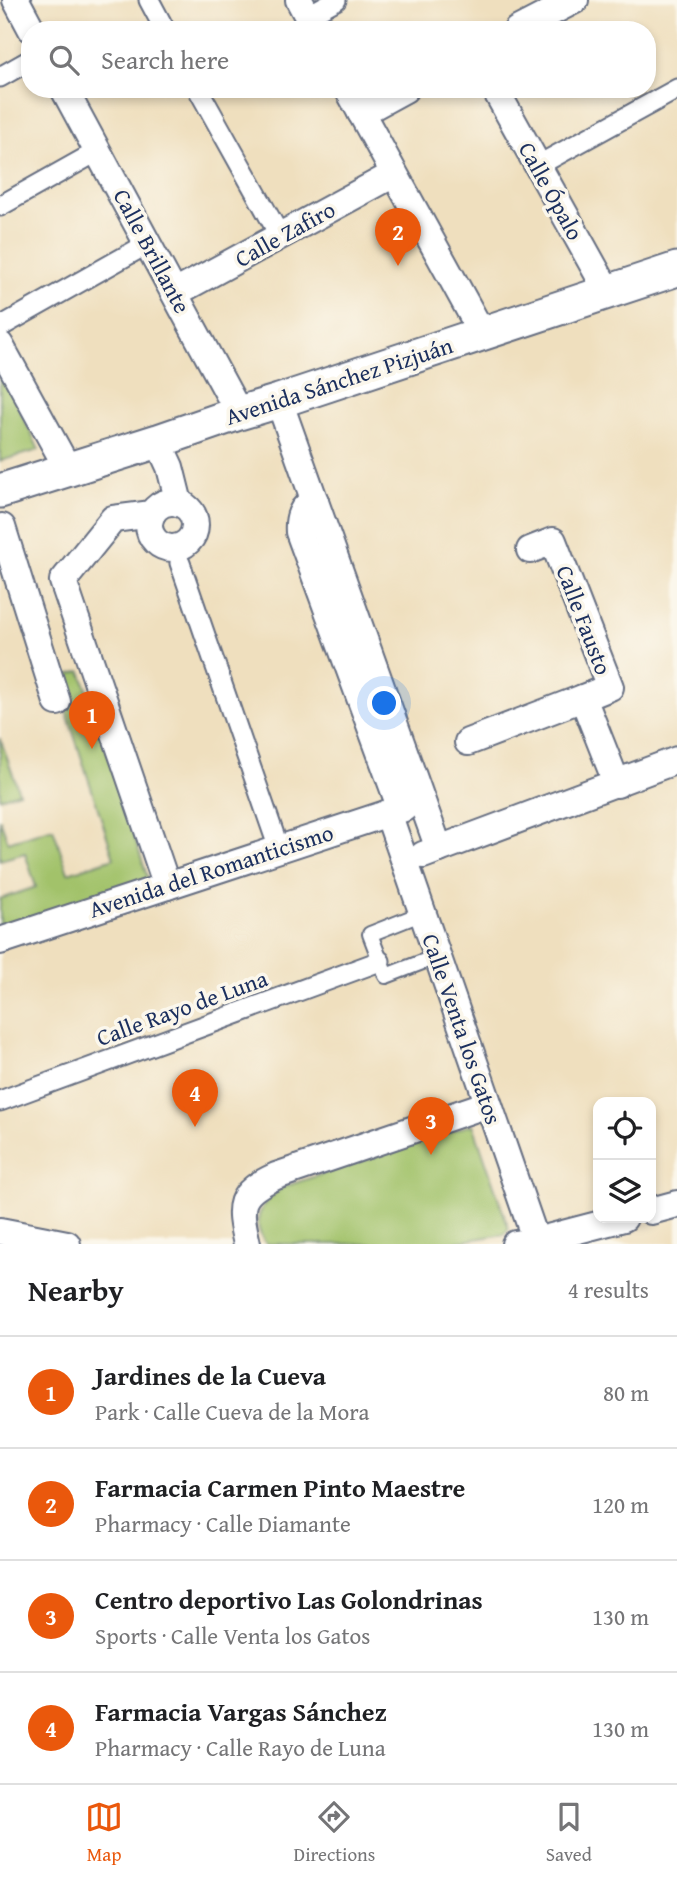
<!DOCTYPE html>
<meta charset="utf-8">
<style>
body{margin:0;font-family:"Gentium Book Plus",serif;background:#f2f2f2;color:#202124}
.controls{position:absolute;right:21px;bottom:21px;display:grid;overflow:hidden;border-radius:14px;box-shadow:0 4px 10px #0003}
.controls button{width:63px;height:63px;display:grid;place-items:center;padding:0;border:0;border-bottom:2px solid #e0e0e0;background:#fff;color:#202124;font:35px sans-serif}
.you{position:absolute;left:385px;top:704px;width:24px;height:24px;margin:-18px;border:5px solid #fff;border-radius:50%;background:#1a73e8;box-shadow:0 0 0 10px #1a73e833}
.badge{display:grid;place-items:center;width:46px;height:46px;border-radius:50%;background:#ea580c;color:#fff;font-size:23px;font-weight:700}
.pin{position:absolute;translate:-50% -58px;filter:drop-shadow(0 2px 4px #0008)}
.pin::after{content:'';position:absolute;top:37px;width:24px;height:21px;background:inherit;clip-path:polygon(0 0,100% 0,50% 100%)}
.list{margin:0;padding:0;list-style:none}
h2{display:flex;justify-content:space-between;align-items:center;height:91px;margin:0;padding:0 28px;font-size:30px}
h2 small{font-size:23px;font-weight:400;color:#757577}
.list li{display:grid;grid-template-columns:46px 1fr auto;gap:21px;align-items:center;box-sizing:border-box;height:112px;padding:0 28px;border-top:2px solid #e0e0e0}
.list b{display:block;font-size:26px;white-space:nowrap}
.list p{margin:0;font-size:23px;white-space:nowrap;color:#757577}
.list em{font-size:23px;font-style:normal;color:#757577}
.icon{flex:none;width:38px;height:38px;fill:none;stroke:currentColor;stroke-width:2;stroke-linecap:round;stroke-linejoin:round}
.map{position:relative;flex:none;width:677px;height:1244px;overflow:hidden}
.search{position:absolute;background:#fff;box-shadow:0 4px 10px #0003;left:21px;right:21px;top:21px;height:77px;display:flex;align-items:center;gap:18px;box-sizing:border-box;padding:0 24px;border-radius:28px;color:#757577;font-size:26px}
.sheet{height:539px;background:#fff}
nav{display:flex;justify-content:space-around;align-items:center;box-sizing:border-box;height:98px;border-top:2px solid #e0e0e0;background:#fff;font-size:19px;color:#757577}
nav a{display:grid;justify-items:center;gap:4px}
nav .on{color:#ea580c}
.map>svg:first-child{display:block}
</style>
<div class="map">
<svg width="677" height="1244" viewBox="0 0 677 1244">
<rect width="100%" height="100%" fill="#fbf7ec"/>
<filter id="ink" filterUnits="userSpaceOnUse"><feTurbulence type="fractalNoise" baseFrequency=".0143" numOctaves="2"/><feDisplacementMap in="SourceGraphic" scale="14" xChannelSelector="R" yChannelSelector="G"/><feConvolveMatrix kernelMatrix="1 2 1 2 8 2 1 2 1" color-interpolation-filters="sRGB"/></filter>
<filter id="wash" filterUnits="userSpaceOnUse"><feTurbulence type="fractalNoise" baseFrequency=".00686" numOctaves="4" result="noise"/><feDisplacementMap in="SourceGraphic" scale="28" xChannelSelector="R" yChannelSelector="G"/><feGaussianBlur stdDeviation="1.57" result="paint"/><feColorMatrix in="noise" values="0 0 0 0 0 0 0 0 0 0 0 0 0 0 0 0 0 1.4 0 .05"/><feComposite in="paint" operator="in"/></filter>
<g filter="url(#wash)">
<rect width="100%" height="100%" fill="#efdfbe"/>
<!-- green -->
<g fill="#a2c26a" stroke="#5e7864" stroke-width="2">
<path d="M 0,368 L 39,450 L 0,461 Z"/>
<path d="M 81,671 L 149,882 L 0,930 L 0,899 L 36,887 L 25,853 L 0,860 L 0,819 L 8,842 L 53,828 L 68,873 L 114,858 L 56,679 Z"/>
<path d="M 0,738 L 19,792 L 0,798 Z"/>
<path d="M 473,1124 L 509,1229 L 504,1234 L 446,1244 L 266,1244 C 249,1220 262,1202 283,1187 Z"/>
</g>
</g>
<g filter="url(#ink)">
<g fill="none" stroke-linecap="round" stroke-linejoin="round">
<!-- service casing -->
<g stroke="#656d80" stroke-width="18">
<path id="service" d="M 423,913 L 370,934 L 386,976 L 438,956"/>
</g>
<!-- pedestrian casing -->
<g stroke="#656d80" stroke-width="23">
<g id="pedestrian">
<path d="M 149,0 L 165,30"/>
<path d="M 307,16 L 336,0"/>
<path d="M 0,77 L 30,60"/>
<path d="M 198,89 L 280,236"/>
<path d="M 537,166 L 677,89"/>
<path d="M 0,206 L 98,151"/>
<path d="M 0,327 L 149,243"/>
<path d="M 180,563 L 279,849"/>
<path d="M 0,1101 L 380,961"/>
</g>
</g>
<!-- minor casing -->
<g stroke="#656d80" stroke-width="30">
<g id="minor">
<path d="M 16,0 L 32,30"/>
<path d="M 299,0 L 315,30"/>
<path d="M 517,30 L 575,0"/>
<path d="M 64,89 L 239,413"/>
<path d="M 348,89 L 482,333"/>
<path d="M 495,89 L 608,292"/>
<path d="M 361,113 L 405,89"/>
<path d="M 175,293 L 394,174"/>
<path d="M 0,345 L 68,469"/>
<path d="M 279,401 L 439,849"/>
<path d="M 158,441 L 170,467 L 179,503"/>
<path d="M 315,501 C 301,506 298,519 299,532 L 401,809"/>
<circle cx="172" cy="525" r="23"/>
<path d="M 152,514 L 113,519 L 63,581 L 167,886"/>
<path d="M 2,527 L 57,702"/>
<path d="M 530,550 L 553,541 L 610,687 L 583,698 L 617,784"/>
<path d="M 468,742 L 583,698"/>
<path d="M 388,813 L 537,1244"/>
<path d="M 423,855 L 677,760"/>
<path d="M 0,941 L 404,808"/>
<path d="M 651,1211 L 677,1204"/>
<path d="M 0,1231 L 67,1244"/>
<path d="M 247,1244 C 238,1205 237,1194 276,1176 L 488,1104"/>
<path d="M 515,1244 L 536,1241 L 624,1218"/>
</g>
</g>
<!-- tertiary casing -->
<g stroke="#656d80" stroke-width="37">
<path id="tertiary" d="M 0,491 L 158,441 L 239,413 L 279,401 L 677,269"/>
</g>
<!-- service -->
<use href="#service" stroke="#fff" stroke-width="14"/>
<!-- pedestrian -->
<use href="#pedestrian" stroke="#fff" stroke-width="19"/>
<!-- minor -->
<use href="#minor" stroke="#fff" stroke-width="26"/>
<!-- tertiary -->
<use href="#tertiary" stroke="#fff" stroke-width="33"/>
</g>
</g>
<g text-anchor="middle" stroke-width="7" stroke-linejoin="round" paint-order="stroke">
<!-- street labels -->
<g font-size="23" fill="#1b2f5e" stroke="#fbf7ec">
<text transform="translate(551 191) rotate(61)" y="8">Calle Ópalo</text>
<text transform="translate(285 234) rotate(-29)" y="8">Calle Zafiro</text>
<text transform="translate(152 251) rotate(62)" y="8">Calle Brillante</text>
<text transform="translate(339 381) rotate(-18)" y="8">Avenida Sánchez Pizjuán</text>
<text transform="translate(584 620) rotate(69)" y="8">Calle Fausto</text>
<text transform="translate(211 871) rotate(-18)" y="8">Avenida del Romanticismo</text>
<text transform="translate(182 1008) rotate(-20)" y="8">Calle Rayo de Luna</text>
<text transform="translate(462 1029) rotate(71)" y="8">Calle Venta los Gatos</text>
</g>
</g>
</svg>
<div class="controls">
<button><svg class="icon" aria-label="locate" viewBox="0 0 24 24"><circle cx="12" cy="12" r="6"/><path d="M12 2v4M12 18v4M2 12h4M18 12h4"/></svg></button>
<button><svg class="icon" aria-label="layers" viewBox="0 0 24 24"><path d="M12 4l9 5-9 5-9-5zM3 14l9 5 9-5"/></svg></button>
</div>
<div class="you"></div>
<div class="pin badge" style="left:92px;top:749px">1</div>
<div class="pin badge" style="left:398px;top:266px">2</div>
<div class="pin badge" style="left:431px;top:1155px">3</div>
<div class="pin badge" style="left:195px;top:1127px">4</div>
<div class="search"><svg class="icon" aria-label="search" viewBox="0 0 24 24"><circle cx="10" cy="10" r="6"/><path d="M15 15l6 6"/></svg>Search here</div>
</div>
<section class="sheet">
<h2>Nearby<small>4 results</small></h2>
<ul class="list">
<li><span class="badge">1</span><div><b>Jardines de la Cueva</b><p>Park · Calle Cueva de la Mora</p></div><em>80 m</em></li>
<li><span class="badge">2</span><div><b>Farmacia Carmen Pinto Maestre</b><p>Pharmacy · Calle Diamante</p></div><em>120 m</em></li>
<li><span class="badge">3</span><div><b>Centro deportivo Las Golondrinas</b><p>Sports · Calle Venta los Gatos</p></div><em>130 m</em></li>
<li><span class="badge">4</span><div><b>Farmacia Vargas Sánchez</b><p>Pharmacy · Calle Rayo de Luna</p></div><em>130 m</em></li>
</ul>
</section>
<nav>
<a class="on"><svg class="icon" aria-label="map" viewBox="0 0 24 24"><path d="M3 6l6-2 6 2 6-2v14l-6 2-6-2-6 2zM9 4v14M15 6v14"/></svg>Map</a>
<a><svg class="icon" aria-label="directions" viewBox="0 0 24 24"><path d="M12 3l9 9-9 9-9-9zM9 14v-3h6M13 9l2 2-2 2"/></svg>Directions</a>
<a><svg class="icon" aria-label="saved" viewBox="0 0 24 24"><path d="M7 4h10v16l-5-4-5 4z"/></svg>Saved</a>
</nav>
